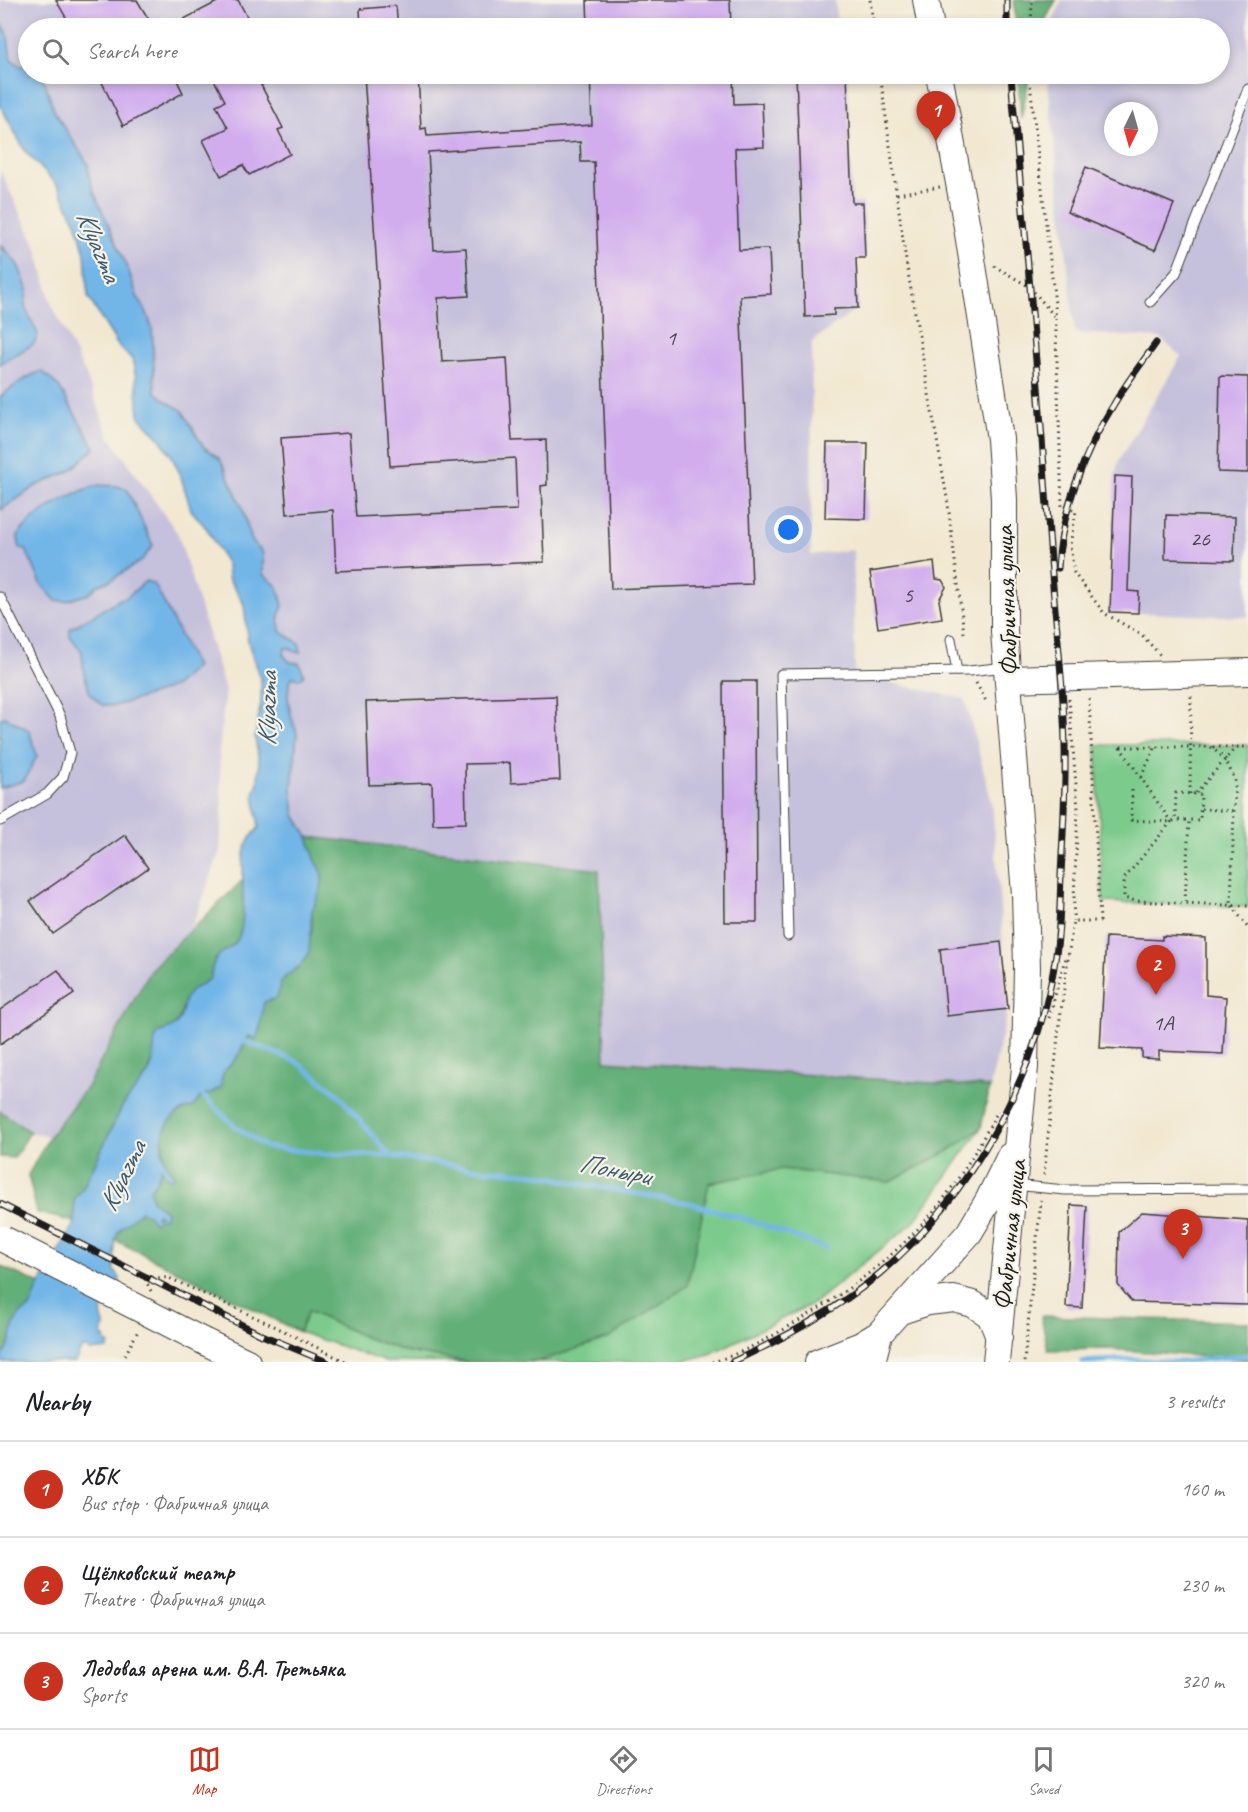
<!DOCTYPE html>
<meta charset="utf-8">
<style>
body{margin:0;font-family:Caveat,sans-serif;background:#f6f6f6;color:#202124}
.compass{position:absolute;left:1104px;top:102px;width:54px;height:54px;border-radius:50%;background:#fff;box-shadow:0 3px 9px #0003;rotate:185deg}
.you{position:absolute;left:789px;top:530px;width:21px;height:21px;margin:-15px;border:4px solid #fff;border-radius:50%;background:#1a73e8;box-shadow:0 0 0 9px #1a73e833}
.badge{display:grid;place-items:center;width:39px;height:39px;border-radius:50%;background:#c8321e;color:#fff;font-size:20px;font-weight:700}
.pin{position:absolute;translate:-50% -50px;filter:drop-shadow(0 2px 3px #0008)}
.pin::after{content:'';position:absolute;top:32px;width:21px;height:18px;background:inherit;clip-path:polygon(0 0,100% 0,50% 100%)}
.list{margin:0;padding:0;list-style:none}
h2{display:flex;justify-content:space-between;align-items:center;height:78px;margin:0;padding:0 24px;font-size:26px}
h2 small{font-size:20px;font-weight:400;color:#757577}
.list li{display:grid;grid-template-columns:39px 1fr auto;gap:18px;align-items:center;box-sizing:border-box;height:96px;padding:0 24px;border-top:2px solid #e0e0e0}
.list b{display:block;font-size:22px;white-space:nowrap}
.list p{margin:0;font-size:20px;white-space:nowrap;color:#757577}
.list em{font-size:20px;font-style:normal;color:#757577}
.icon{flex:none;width:33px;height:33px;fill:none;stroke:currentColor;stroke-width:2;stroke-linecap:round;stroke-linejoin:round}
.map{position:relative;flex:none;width:1248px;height:1362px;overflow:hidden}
.search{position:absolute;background:#fff;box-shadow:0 3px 9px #0003;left:18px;right:18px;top:18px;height:66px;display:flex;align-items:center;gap:15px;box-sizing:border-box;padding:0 21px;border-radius:33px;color:#757577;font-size:22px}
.sheet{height:366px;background:#fff}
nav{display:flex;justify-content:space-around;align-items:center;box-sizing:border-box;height:84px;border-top:2px solid #e0e0e0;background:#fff;font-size:16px;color:#757577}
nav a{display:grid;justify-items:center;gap:3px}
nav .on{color:#c8321e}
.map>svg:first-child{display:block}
</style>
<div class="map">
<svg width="1248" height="1362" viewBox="0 0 1248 1362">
<rect width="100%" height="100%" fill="#f7f3e8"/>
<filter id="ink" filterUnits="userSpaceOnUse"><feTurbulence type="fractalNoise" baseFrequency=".0167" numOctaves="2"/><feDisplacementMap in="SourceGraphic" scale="12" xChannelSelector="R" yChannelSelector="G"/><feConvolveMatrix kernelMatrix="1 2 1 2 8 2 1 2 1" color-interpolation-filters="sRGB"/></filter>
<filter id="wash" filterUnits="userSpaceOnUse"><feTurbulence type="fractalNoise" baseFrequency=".008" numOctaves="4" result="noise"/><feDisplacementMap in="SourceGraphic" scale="24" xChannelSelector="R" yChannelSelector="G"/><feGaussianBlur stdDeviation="1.35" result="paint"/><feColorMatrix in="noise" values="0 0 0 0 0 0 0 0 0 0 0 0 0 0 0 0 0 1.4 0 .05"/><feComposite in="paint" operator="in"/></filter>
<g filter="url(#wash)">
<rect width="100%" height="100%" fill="#f2e8d2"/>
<!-- industrial -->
<g fill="#c5c0db" fill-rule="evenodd">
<path d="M 0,0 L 835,0 L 837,28 L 28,28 L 28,66 L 20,66 L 11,59 L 7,32 L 0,23 Z"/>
<path d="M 1062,0 L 1248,0 L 1248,617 L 1110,612 L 1115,476 L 1118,462 L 1181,356 L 1160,338 L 1075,333 L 1047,74 L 1220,74 L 1220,28 L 1050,28 ZM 1113,111 L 1149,111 L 1149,147 L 1113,147 Z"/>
<path d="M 39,74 L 847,74 L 852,203 L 863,203 L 865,258 L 856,259 L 858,308 L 812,342 L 811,555 L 853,550 L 855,675 L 965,699 L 992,803 L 1008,1009 L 990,1087 L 605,1061 L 599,870 L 308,837 L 295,815 L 292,789 L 297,733 L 291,716 L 288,697 L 289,684 L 292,677 L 290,663 L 284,656 L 285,648 L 290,648 L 291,637 L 280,631 L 279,615 L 263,574 L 263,553 L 252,541 L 242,507 L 220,459 L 203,446 L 183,410 L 167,402 L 155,391 L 152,328 L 147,313 L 137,296 L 128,269 L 94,192 L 89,177 L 88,164 L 54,111 L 45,82 Z"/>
<path d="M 0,170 L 38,251 L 51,303 L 86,375 L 109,436 L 178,534 L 225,690 L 219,753 L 222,806 L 220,852 L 191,930 L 151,969 L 87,1087 L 49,1137 L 30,1132 L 0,1111 Z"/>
</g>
<!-- green -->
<g fill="#7bcb8c" stroke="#4c7454" stroke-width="1.5">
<path d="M 1096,745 L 1248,745 L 1248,907 L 1103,902 Z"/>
<path d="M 981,1128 L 913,1223 L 814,1303 L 710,1354 L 679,1362 L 522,1362 L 543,1360 L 687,1286 L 708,1183 L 782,1169 L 889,1182 L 947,1152 Z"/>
<path d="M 308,1311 L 367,1338 L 407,1352 L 469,1362 L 386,1362 L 299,1332 Z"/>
</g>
<!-- forest -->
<g fill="#64af78" stroke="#40664a" stroke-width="1.5">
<path d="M 1014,0 L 1056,0 L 1041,28 L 1016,28 Z"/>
<path d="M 1018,74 L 1030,74 L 1021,119 Z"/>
<path d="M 308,837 L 599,870 L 605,1061 L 990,1087 L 981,1128 L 947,1152 L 889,1182 L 782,1169 L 709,1183 L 687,1286 L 609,1338 L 543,1360 L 522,1362 L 469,1362 L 407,1352 L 367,1338 L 308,1311 L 299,1332 L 115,1240 C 119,1228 130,1217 142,1211 L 156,1216 L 166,1212 L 152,1200 L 150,1190 L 158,1178 L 161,1167 L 165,1172 L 174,1175 L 165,1165 L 162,1136 L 171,1118 L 182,1109 L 193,1107 L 203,1094 L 210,1094 L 220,1087 C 221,1065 229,1069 239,1055 C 248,1041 242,1038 260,1032 L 260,1017 L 264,1002 L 277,998 L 280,984 L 285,977 L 301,965 L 312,931 L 312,911 L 321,889 L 322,874 L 315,859 Z"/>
<path d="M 244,879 C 244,896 247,921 239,937 C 230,957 212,946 211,978 C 204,983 191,989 187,996 C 178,1015 184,1027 159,1032 L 155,1039 L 155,1053 L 148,1074 L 123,1105 L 84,1186 L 74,1200 L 75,1222 L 37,1213 L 28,1175 L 49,1137 L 87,1087 L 151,969 Z"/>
<path d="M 0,1111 L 30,1132 L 14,1158 L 0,1157 Z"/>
<path d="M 0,1266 L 40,1284 L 30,1308 L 20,1314 L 14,1324 L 10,1342 L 0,1362 Z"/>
<path d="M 1041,1316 L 1248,1322 L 1248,1360 L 1107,1349 L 1048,1350 Z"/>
</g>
<!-- water -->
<g fill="#72b6e8" stroke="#476982" stroke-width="1.5">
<path d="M 0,23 L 7,32 L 11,59 L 20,66 L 28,66 L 28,74 L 39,74 L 45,82 L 54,111 L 88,164 L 89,177 L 94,192 L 128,269 L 137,296 L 147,313 L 152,328 L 155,391 L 167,402 L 182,410 L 203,446 L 220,459 L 242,507 L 252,541 L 263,553 L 263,574 L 278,587 L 283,606 L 279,615 L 280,631 L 299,643 L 301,652 L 295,652 L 290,648 L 285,648 L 284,656 L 290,662 L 299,663 L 304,675 L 299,679 L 292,677 L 289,684 L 288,697 L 291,716 L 297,733 L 292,789 L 295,815 L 308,837 L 315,859 L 323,874 L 321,889 L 312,911 L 309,952 L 301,965 L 285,977 L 280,984 L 277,998 L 264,1002 C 261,1014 262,1028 256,1039 L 248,1036 C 244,1042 243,1048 239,1054 C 231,1068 221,1066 221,1087 L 210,1094 L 203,1094 L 193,1107 C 161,1113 152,1153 174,1175 L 171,1179 L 167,1178 L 161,1167 L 158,1178 L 150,1190 L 152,1200 L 166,1212 L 165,1218 L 161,1218 L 158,1214 L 156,1216 L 157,1221 L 154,1223 L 149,1215 L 141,1211 L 119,1230 L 115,1240 L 114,1270 L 120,1278 C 119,1295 93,1303 104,1324 L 102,1336 L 105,1337 L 106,1343 L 109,1344 L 108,1349 L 90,1351 L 87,1348 L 81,1349 L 75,1362 L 0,1362 L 10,1342 L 14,1324 L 20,1314 L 30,1308 L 40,1284 L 75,1222 L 74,1200 L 84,1186 L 123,1105 L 148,1074 L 152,1065 L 155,1039 L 159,1032 C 192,1025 176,1005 190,992 C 196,987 204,983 211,978 C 212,945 234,955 240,934 C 248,908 237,863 248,841 C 251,836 256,832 259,827 L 254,794 L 258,782 L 259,763 L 255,737 L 261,702 L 261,680 L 248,642 L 244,604 L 228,578 L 227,565 L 207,529 L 191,510 L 180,474 L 171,455 L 160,439 L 139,416 L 136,377 L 132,359 L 119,347 L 88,297 L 85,253 L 77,225 L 58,186 L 25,151 L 0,105 Z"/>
<path d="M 1,245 L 18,265 L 27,288 L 25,307 L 38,334 L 34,344 L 0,364 Z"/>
<path d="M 42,371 L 59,387 L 95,448 L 70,471 L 36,486 L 1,510 L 0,397 C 13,386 26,376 42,371 Z"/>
<path d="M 98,485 L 117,486 L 127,489 L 153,546 L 141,561 L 111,580 L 97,586 L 89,594 L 66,601 L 56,601 L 42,585 L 26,550 L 19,547 L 18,535 C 37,510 68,495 98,485 Z"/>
<path d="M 146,581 L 155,585 L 196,667 L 175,686 L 157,693 L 115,706 L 102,705 L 90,694 L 84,673 L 82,652 L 70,636 L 70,629 L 120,599 L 126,598 Z"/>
<path d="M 5,717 L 29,730 L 37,756 L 24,781 L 0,788 L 0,718 Z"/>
</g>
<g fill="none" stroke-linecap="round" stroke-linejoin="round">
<!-- stream -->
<g stroke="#72b6e8" stroke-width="5">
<path d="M 239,1039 L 296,1061 L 337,1093 L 390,1156 L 470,1168 L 535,1174 L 587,1185 L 689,1203 L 749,1220 L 826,1248"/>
<path d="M 197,1090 L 236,1127 L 266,1147 L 327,1154 L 390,1156"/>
<path d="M 1082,1362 L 1134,1359 L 1180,1362 L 1248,1355"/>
</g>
</g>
<g id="blocks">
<!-- building -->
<g fill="#d1adee">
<path d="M 56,0 L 137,0 L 154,28 L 72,28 Z"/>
<path d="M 221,0 L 238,0 L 253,28 L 189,28 L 184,19 Z"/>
<path d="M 587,0 L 730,0 L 731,28 L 588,28 Z"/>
<path d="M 396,6 L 398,28 L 361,28 L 360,9 Z"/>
<path d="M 98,74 L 174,74 L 183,93 L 123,126 Z"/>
<path d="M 211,74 L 285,74 L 261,85 L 283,128 L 278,130 L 290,154 L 249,175 L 243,165 L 221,176 L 203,140 L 228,128 L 216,105 L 225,101 Z"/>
<path d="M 364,74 L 418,74 L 421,129 L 426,128 L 427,136 L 592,125 L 590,74 L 733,74 L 734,104 L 762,103 L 764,147 L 735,148 L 739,250 L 769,249 L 771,294 L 740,296 L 752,584 L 611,589 L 594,162 L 581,162 L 580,142 L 428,152 L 434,250 L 466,248 L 469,296 L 438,298 L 442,362 L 507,358 L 512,441 L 546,440 L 547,485 L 541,486 L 544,562 L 336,571 L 333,510 L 287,514 L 281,438 L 349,433 L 356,517 L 517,510 L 515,458 L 390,466 Z"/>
<path d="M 796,74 L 847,74 L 852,203 L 863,203 L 865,258 L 856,258 L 858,308 L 834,309 L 834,315 L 805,317 Z"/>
<path d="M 1086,167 L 1174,204 L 1155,250 L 1067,212 Z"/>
<path d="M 1220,376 L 1248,377 L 1248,473 L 1218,472 Z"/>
<path d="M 827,443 L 868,443 L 866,519 L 825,518 Z"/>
<path d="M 1115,476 L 1132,477 L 1128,591 L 1139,592 L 1138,613 L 1110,612 Z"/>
<path d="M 1166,515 L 1235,517 L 1234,561 L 1165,559 Z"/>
<path d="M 934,562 L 936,579 L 942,580 L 946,587 L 939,600 L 942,618 L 878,628 L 870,572 Z"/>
<path d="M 723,681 L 756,681 L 757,922 L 725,922 Z"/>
<path d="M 556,696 L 560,780 L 511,783 L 510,763 L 465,764 L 466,823 L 433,824 L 432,783 L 369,785 L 366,702 Z"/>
<path d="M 125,835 L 148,868 L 53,934 L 30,901 Z"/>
<path d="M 1162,936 L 1206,938 L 1206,995 L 1226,997 L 1223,1054 L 1159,1051 L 1159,1059 L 1142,1058 L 1142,1050 L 1100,1048 L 1106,937 L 1162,940 Z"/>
<path d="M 1001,942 L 1008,1009 L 947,1016 L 940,949 Z"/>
<path d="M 58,970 L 74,994 L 0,1044 L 0,1010 Z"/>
<path d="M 1071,1205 L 1087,1206 L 1082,1308 L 1066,1307 Z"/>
<path d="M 1142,1212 L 1248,1220 L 1248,1305 L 1132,1302 L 1118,1285 L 1119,1232 Z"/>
</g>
</g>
</g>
<g filter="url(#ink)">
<use href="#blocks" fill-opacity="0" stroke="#3c3b37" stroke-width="1.5"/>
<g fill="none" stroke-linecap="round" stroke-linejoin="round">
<!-- lane casing -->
<g stroke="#3c3b37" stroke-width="11">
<g id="lane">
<path d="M 1150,302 L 1176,273 L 1248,89"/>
<path d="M 0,597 L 60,716 L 70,753 L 63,777 L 47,794 L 0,821"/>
<path d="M 951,639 L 957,671"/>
<path d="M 788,936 L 781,674 L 969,671 L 1006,667"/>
<path d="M 1014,1185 L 1065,1190 L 1248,1189"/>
</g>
</g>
<!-- secondary casing -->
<g stroke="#3c3b37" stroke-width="28">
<g id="secondary">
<path d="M 926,0 L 931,28"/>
<path d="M 939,74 L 967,227 L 1000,439 L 1004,499 L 1004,632 L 1025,894 L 1027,967 L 1025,1067 L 996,1362"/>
<path d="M 1008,679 L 1248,672"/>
<path d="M 901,1311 L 928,1302 L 954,1299 L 973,1304 L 990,1315 L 999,1337"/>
<path d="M 205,1342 L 247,1362"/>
<path d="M 818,1362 L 861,1345 L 879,1334"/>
<path d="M 872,1362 L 879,1334 L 969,1233 L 988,1201 L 1010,1156"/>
</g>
</g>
<!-- path -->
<g stroke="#3c3b37" stroke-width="3" stroke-dasharray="1.5 4.5" stroke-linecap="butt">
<path d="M 870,0 L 874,28"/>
<path d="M 1031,28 L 1032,0"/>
<path d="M 880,74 L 906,261 L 948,504 L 964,633"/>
<path d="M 1029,74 L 1055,304 L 1062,506 L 1076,511 L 1070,545 L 1074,573 L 1104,613 L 1142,635 L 1160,655"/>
<path d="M 897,194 L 940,187"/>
<path d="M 994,266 L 1030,287 L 1055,317"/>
<path d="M 976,683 L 987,703"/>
<path d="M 1069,699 L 1078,809 L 1073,921"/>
<path d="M 1120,747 L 1171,822 L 1124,879 L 1124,898 L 1136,901 L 1248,906"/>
<path d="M 1121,747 L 1211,747 L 1225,759 L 1235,780 L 1231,904 L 1248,928"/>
<path d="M 1213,747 L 1248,747"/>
<path d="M 1141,777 L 1156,746"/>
<path d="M 1132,790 L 1131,820 L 1171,822 L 1175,820 L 1200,820 L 1201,794 L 1176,793 L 1175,820"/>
<path d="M 1196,793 L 1236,747"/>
<path d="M 1190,794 L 1191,694"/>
<path d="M 1201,809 L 1235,811"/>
<path d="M 1185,902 L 1189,820"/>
<path d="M 1049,1018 L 1066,955"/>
<path d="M 1044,1175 L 1059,1026 L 1073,921 L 1100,921 L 1089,698"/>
<path d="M 151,1291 L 144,1277 L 169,1278 L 268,1323 L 346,1362"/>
<path d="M 125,1355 L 138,1331"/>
<path d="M 712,1362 C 741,1354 769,1338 795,1323 C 843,1295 891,1260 928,1218 C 956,1186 978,1148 998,1111"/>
<path d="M 1024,1362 L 1041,1200"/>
</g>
<!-- lane -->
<use href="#lane" stroke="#fff" stroke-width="9"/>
<!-- secondary -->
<use href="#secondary" stroke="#fff" stroke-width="26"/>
<!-- rail casing -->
<g stroke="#1c1c1c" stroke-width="7">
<g id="rail">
<path d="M 1007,0 L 1007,28"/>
<path d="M 1058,568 C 1061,512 1084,452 1114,404 C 1126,383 1142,363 1156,343"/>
<path d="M 0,1204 L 262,1335 L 327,1362"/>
<path d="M 732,1362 C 784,1338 835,1311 879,1274 C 972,1195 1039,1074 1056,954 C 1060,928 1060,901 1061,875 C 1063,832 1066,789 1065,746 C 1064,684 1055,622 1051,560 C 1044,469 1038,379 1030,288 C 1024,216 1016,145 1011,74"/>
</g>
</g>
<!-- rail -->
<use href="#rail" stroke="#f7f3e8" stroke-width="4.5" stroke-dasharray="14" stroke-linecap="butt"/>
<!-- secondary-bridge casing -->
<g stroke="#3c3b37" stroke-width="28" stroke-linecap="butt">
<path id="secondary-bridge" d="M 3,1239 L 205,1342"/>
</g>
<!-- secondary-bridge -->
<use href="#secondary-bridge" stroke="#fff" stroke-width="26"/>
</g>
</g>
<g text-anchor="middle" stroke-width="4.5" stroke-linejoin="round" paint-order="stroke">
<!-- number labels -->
<g font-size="22" fill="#494050">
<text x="671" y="345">1</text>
<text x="1200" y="546">26</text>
<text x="908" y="602">5</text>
<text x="1163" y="1030">1А</text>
</g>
<!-- street labels -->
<g font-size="26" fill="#1c1c1c" stroke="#f7f3e8">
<text transform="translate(1006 601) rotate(-92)" y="9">Фабричная улица</text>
<text transform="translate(1009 1235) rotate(-84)" y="9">Фабричная улица</text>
</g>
<!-- water labels -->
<g font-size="27" font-style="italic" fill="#3e5a6e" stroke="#f7f3e8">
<text transform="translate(99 246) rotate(67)" y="9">Klyazma</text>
<text transform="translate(267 709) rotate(-89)" y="9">Klyazma</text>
<text transform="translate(615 1169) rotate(11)" y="9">Поныри</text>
<text transform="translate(122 1176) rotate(-64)" y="9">Klyazma</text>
</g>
</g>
</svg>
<svg class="compass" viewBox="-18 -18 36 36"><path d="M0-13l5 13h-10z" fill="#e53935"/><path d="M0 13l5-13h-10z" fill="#757577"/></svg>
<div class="you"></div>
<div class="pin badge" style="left:936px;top:141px">1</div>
<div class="pin badge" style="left:1156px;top:995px">2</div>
<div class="pin badge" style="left:1183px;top:1259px">3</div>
<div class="search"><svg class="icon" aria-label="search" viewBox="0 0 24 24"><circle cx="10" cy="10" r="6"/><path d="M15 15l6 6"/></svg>Search here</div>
</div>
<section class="sheet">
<h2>Nearby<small>3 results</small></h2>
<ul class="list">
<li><span class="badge">1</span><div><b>ХБК</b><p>Bus stop · Фабричная улица</p></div><em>160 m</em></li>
<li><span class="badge">2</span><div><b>Щёлковский театр</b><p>Theatre · Фабричная улица</p></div><em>230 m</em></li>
<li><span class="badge">3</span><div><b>Ледовая арена им. В.А. Третьяка</b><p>Sports</p></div><em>320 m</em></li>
</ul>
</section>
<nav>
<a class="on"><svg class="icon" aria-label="map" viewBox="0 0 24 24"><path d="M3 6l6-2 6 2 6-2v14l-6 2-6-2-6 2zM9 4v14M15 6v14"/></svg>Map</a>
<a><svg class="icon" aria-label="directions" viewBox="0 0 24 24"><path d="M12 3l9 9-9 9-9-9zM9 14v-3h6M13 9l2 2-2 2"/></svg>Directions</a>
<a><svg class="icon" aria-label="saved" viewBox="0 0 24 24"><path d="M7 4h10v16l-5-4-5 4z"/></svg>Saved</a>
</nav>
